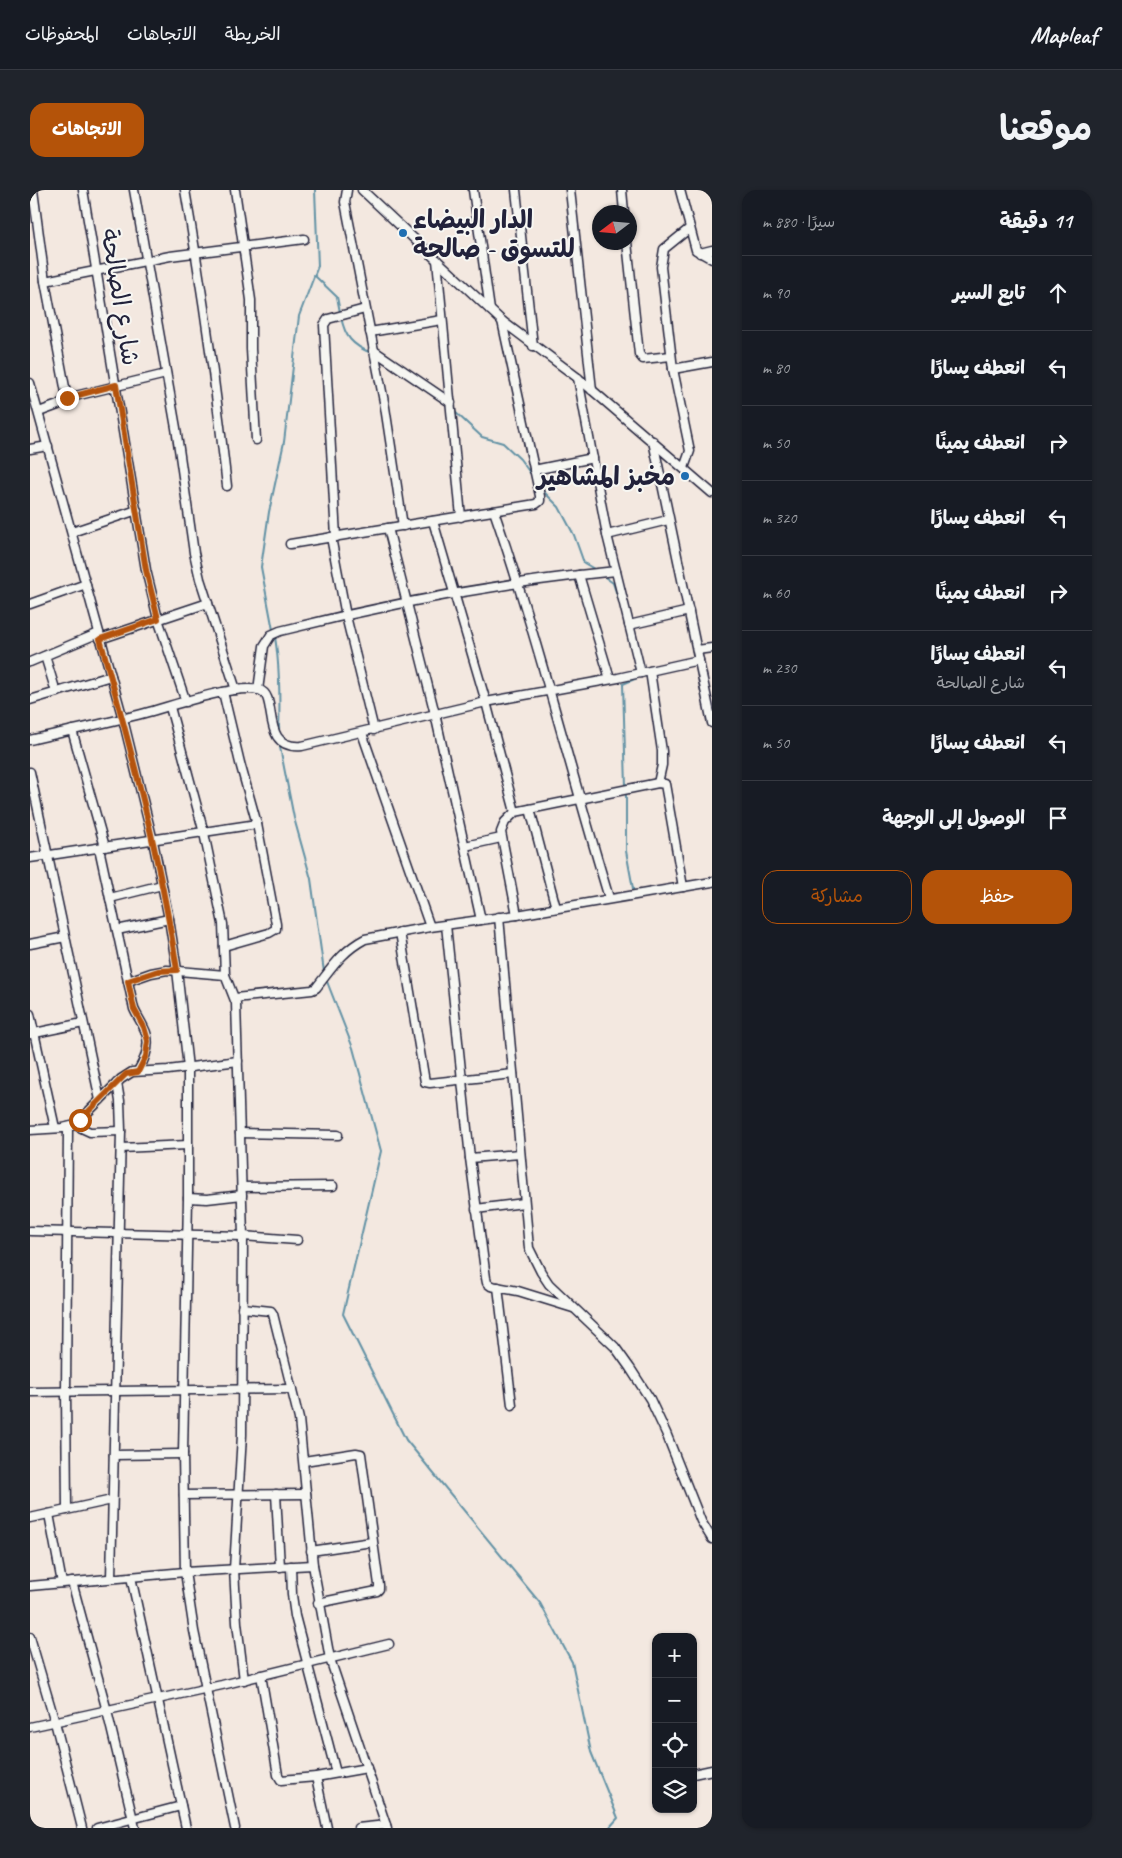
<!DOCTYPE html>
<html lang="ar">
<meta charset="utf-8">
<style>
body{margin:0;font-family:Caveat,"Playpen Sans Arabic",sans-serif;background:#20242c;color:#f1f3f6;direction:rtl}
.controls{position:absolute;right:15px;bottom:15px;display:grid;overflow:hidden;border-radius:10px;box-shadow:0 1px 4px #0004}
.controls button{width:45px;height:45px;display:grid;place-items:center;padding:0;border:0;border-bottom:1px solid #363941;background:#171b24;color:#f1f3f6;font:25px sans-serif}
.compass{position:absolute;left:562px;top:15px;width:45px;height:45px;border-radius:50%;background:#171b24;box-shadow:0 1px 4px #0004;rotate:254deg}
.stop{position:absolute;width:15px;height:15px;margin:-11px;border:4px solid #b45309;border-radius:50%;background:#fff}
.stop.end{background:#b45309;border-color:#fff;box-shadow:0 1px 5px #0008}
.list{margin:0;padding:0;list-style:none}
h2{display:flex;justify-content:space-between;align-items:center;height:65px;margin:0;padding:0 20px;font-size:21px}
h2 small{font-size:16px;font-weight:400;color:#9ea1a6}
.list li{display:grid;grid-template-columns:32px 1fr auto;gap:15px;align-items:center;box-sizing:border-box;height:75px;padding:0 20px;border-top:1px solid #363941}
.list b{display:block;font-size:19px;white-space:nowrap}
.list p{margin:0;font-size:16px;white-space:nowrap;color:#9ea1a6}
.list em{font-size:16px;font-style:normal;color:#9ea1a6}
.actions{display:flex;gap:10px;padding:15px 20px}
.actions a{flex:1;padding:11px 0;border:1px solid #b45309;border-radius:15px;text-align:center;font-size:18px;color:#b45309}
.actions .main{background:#b45309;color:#fff}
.icon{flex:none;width:28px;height:28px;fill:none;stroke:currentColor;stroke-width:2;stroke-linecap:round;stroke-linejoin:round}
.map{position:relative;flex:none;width:682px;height:1638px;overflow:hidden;direction:ltr;border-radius:15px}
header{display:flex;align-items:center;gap:30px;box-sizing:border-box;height:70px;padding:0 25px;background:#171b24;border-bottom:1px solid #363941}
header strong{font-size:24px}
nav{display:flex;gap:28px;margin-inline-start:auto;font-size:18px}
.intro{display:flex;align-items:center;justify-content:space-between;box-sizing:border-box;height:120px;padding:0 30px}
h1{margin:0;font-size:35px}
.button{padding:12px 22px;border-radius:15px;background:#b45309;color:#fff;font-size:18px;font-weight:700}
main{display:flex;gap:30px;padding:0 30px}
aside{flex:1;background:#171b24;border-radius:15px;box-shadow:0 1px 4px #0004}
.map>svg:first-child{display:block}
</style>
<header>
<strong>Mapleaf</strong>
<nav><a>الخريطة</a><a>الاتجاهات</a><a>المحفوظات</a></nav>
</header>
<div class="intro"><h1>موقعنا</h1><a class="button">الاتجاهات</a></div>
<main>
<aside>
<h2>11 دقيقة<small>سيرًا · 880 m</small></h2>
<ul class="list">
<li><svg class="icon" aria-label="ahead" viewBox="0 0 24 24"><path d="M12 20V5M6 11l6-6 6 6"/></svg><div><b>تابع السير</b></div><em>90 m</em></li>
<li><svg class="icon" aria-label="left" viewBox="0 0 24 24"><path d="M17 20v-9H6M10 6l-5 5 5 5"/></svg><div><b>انعطف يسارًا</b></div><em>80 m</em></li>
<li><svg class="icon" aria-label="right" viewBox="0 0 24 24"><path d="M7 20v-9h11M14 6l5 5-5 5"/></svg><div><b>انعطف يمينًا</b></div><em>50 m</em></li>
<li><svg class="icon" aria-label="left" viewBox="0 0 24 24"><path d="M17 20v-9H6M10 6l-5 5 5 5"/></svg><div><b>انعطف يسارًا</b></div><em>320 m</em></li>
<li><svg class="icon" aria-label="right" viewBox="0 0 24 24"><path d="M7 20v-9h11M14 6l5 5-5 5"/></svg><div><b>انعطف يمينًا</b></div><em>60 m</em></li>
<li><svg class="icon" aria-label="left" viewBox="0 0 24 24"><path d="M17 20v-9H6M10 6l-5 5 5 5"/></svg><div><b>انعطف يسارًا</b><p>شارع الصالحة</p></div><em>230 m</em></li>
<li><svg class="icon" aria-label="left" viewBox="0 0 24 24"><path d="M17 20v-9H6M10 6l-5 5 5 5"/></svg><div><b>انعطف يسارًا</b></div><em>50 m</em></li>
<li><svg class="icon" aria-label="arrive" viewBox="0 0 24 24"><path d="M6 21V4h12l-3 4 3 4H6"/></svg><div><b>الوصول إلى الوجهة</b></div></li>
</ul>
<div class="actions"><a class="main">حفظ</a><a>مشاركة</a></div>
</aside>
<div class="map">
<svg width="682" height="1638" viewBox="0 0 682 1638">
<rect width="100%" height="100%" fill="#f3e8e0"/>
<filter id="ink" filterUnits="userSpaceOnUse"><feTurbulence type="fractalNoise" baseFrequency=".02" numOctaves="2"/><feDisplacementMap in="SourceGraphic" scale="10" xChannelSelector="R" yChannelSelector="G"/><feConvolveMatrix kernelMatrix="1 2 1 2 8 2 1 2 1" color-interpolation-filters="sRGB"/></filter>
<g filter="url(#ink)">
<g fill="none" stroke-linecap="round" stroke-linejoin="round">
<!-- stream -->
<g stroke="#6392a5" stroke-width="2">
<path d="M 284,85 L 307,107 L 310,122"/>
<path d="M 311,127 C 315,147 322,155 341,163"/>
<path d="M 424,221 L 452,247 L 473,253 L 490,269 L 503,287"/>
<path d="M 511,299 L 529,317 L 544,345 L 554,373 L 566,380"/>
<path d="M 572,385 L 583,393 L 593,423"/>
<path d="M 243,440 L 231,377 L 239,322 L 254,252 L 269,126 L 288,76 L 285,0"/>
<path d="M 245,447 C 250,478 250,511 249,542"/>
<path d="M 249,552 L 264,628 L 281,689 L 294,782"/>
<path d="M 596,597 L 593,494 L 607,488 L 606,486"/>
<path d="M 596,602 L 596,661 L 604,704"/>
<path d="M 296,789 L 323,858 L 351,961 L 313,1124 L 376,1250 L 510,1413 L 542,1472 L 561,1562 L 588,1628 L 579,1638"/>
</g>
<!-- minor casing -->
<g stroke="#22223b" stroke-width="11">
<g id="minor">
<path d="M 3,0 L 15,91 L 37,208 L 136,184"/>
<path d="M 53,0 L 116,380 L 128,429 L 156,512"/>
<path d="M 104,0 L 146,238 L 164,363 L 170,389 L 206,500"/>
<path d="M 155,0 C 172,98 186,197 197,296"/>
<path d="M 205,0 L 221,110 L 221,159 L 226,250"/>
<path d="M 317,0 L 315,12 L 355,217 L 373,336"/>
<path d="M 332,0 L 472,131 L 548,188 L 682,303"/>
<path d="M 443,0 L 460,120"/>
<path d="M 486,0 L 503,156"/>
<path d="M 540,0 L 562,200"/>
<path d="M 592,0 L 594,22"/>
<path d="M 650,0 L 666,60 L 682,69"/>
<path d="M 597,52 L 609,164 L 613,169 L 641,166"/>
<path d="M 670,63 L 682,60"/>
<path d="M 407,70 L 431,327"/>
<path d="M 15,91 L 140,66 L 274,49"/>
<path d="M 340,142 L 412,130"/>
<path d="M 343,160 L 421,213"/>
<path d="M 643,179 L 682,172"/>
<path d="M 548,188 L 577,345 L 611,483"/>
<path d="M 0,193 L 93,529 L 123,651 L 139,729 L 147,780 L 158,878 L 158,1008 L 153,1264 L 155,1382 L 164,1441 L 205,1638"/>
<path d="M 9,222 L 28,215 L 37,208"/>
<path d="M 623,251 L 682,533"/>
<path d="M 0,259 L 18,256"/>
<path d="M 654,278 L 660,261 L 643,179 L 631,77 L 634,59 L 660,38"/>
<path d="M 504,280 L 563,268"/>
<path d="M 464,321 C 508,449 540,579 579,708"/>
<path d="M 403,331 L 456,512 L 485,622 L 628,593 L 635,594 L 653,697"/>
<path d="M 358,338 L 405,524 L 451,730"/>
<path d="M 42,342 L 107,320"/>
<path d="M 577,345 L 638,330"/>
<path d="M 301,347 L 316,426 L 344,540"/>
<path d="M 306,347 L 294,135 L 298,129 L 335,119"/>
<path d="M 260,354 L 506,314 L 510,311 L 510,306 L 472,131"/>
<path d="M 549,385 L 586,381"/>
<path d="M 0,414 L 56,394"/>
<path d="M 599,435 L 659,421"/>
<path d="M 70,449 L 178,413"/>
<path d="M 667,460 L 682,458"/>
<path d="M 15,466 L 26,502"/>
<path d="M 0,472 L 69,443"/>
<path d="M 620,481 L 632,561 L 632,575 L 628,593"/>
<path d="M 228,500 L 234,456 L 241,445 L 250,441 C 349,416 448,397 549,385 L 580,489"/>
<path d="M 193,502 L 210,573 L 227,634 L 246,734 L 246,739 L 239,743 L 194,756"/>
<path d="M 0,510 L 81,486"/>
<path d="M 140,517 L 174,643 L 193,734 L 195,785 L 206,813 L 213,1046 L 212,1245 L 204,1379 L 207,1433 L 214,1490"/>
<path d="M 42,540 L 75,657"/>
<path d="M 332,543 L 400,737 L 487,725 L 682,692"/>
<path d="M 0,550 C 38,541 77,533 115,523 C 142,516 203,494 229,500 C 250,505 228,560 272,556 L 456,512 L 588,488 L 669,470"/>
<path d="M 0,582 L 70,910"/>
<path d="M 500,619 L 526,718"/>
<path d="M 485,622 L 475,632 L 471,642 L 487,725"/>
<path d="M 435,656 L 471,648"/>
<path d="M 69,658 L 104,819 C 107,826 111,831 114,838 C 122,853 116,868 108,881"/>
<path d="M 0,668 L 227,634"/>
<path d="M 80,708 L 132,695"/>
<path d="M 469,727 L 499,1058 L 511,1082 L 519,1094 L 585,1157 L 600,1178 L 620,1209 L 636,1243 L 671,1331 L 682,1349"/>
<path d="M 416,735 L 440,968 L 456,1088 L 457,1093 L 461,1096 L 488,1101 L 543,1118"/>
<path d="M 87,740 L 139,729"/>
<path d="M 370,742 L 395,892 L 400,893 L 483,884"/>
<path d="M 0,754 L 35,747"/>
<path d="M 98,791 L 121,783 L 137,780 L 195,785"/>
<path d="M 205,808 L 282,800 L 286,798 C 302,778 312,761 335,749 L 400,737"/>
<path d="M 0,824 L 25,938"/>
<path d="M 0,844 L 53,833"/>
<path d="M 45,935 L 60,942 L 91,941"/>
<path d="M 0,940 L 33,938 L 45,935 L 91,889 L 102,882 L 138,880 L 208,871"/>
<path d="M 210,943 L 308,945"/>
<path d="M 91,958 L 158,955"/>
<path d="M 440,968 L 490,964"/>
<path d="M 212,997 L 303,996"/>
<path d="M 158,1008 L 177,1009 L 212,1005"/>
<path d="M 446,1019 L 494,1013"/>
<path d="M 0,1041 L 213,1046 L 267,1050"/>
<path d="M 468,1097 L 482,1215"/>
<path d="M 212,1118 L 241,1121 L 243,1124 L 269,1229 L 283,1375 L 300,1469 L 357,1638"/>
<path d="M 0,1202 L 262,1199"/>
<path d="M 84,1265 L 153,1264"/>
<path d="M 274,1271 L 326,1263 L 331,1264 L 349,1395 L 349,1399 L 347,1401 L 288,1413"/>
<path d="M 246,1304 L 250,1377"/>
<path d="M 154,1305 L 276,1304"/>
<path d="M 37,1320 L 36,1202 L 38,937"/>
<path d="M 19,1324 L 32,1393"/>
<path d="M 0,1328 L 82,1310"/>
<path d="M 281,1361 L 342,1352"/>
<path d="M 261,1376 L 262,1405 L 265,1426 L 306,1583"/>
<path d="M 101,1387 L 156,1638"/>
<path d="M 81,1388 L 91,941 L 90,911 L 87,893"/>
<path d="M 42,1392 L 77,1521 L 105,1638"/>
<path d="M 0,1396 L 155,1382 L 283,1375"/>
<path d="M 0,1447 L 25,1532 L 52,1638"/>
<path d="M 231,1485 L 248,1585 L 251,1590 L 286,1587 L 337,1578"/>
<path d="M 0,1537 L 192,1495 L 359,1454"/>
<path d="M 663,1584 L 682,1580"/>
<path d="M 286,1587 L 297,1638"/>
<path d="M 67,1638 L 151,1616"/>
<path d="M 328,1638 L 356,1635"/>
</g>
</g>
<!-- minor -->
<use href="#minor" stroke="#f6f6f2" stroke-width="8"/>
</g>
</g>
<g fill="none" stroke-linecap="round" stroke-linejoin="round" filter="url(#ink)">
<!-- route -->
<path stroke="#b45309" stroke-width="6" d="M 37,208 L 86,195 L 116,380 L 128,429 L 70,449 C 101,558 130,667 147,780 L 128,781 L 98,791 L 104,819 L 114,837 L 118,851 L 116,866 L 108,882 L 96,884 L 50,930"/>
</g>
<!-- markers -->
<g fill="#1f6fb2" stroke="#f6f6f2" stroke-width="2">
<circle cx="373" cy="43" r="5"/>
<circle cx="655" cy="286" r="5"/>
</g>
<g text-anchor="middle" stroke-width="4" stroke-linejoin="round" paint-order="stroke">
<!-- poi labels -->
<g font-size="25" font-weight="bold" fill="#22223b" stroke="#f6f6f2" text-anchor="start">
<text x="383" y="38">الدار البيضاء<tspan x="383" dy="29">للتسوق - صالحة</tspan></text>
<text x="645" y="295" text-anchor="end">مخبز المشاهير</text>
</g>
<!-- street labels -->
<g font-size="25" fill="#22223b" stroke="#f6f6f2">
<text transform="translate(91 107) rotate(81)" y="9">شارع الصالحة</text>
</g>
</g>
</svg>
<div class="controls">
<button>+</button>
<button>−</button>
<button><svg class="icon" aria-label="locate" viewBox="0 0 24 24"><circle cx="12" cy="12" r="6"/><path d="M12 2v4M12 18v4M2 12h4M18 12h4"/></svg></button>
<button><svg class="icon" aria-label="layers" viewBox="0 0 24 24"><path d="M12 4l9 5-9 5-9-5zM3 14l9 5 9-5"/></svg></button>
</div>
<svg class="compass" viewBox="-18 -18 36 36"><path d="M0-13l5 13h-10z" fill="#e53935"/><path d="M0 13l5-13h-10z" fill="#9ea1a6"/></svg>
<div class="stop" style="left:50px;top:930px"></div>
<div class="stop end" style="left:37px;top:208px"></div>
</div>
</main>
